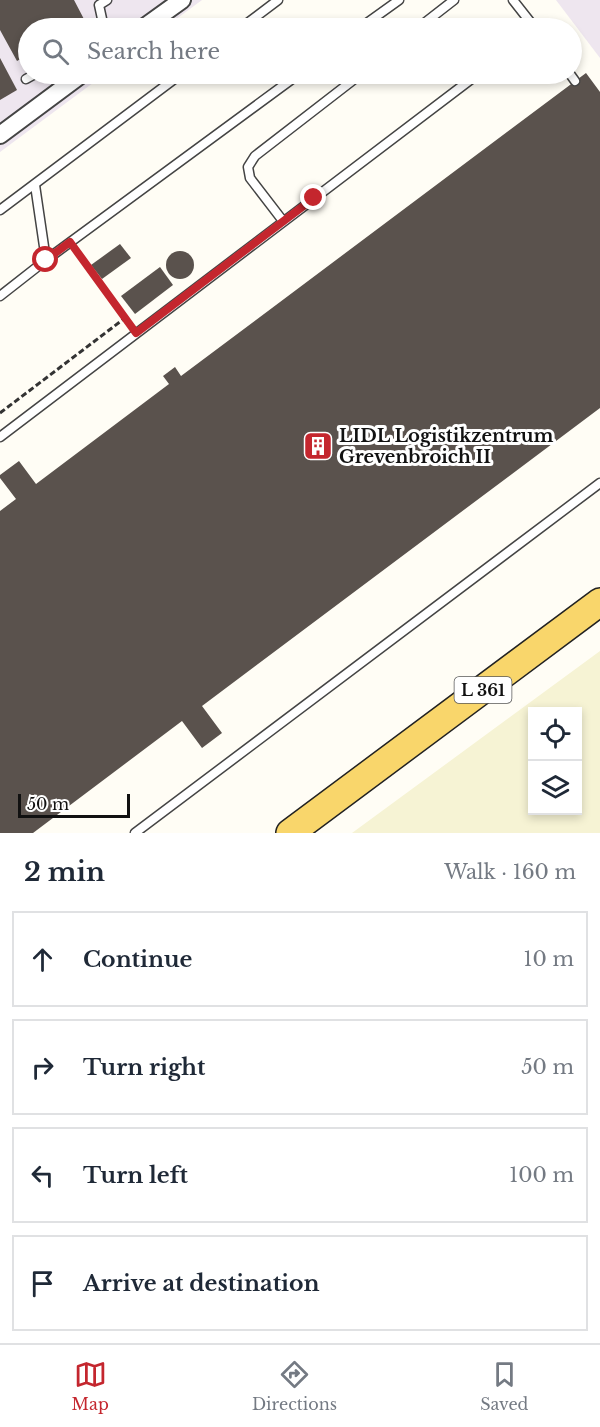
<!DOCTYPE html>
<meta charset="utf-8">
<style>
body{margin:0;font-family:"Libre Baskerville",serif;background:#f6f6f7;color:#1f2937}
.controls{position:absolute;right:18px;bottom:18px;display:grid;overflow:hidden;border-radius:0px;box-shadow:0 3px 9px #0003}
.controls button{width:54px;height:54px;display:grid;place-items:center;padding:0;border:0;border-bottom:2px solid #e0e1e3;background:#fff;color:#1f2937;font:30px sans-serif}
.scale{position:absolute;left:18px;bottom:15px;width:112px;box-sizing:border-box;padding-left:6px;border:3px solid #111;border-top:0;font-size:16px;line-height:21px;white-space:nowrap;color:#111;-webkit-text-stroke:4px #fff;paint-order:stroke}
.stop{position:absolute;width:18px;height:18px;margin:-14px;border:4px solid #c4262e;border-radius:50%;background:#fff}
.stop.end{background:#c4262e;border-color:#fff;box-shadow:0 2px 6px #0008}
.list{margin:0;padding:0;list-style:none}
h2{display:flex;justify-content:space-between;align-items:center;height:78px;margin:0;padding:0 24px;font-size:26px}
h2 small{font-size:20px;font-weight:400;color:#747a83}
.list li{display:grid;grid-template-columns:39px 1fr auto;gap:18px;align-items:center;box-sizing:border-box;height:96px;margin:0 12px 12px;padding:0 12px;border:2px solid #e0e1e3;border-radius:0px}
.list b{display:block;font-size:22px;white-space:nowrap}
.list em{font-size:20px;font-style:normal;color:#747a83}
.icon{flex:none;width:33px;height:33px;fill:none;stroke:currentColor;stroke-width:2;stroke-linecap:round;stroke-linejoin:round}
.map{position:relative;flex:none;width:600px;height:833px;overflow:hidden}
.search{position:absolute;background:#fff;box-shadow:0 3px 9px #0003;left:18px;right:18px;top:18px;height:66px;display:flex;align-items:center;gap:15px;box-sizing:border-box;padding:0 21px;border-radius:33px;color:#747a83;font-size:22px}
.sheet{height:510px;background:#fff}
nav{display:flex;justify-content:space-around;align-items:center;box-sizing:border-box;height:84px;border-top:2px solid #e0e1e3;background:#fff;font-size:16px;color:#747a83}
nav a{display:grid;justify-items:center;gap:3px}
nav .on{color:#c4262e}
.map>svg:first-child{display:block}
</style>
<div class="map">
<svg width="600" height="833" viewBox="0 0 600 833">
<rect width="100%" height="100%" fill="#fffdf5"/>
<!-- industrial -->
<g fill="#eee6ef">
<path d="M 0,0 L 202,0 L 164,28 L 28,28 L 28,74 L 105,74 L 0,152 Z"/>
<path d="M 556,0 L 600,0 L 600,58 Z"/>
</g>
<!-- farmland -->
<path fill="#f6f3d4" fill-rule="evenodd" d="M 600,651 L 600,833 L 352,833 ZM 532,712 L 578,712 L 578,810 L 532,810 Z"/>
<!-- building -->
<g fill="#5a524d">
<path d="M 0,0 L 74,0 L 86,23 L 77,28 L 28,28 L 28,55 L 17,61 L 0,30 Z"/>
<path d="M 0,58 L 17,90 L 0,100 Z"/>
<path d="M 586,73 L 600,92 L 600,408 L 202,706 L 222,733 L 202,748 L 182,721 L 33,833 L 0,833 L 0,511 L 16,499 L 0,478 L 0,475 L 19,461 L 36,484 L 169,384 L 163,376 L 175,367 L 181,376 Z"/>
<path d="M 120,244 L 131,258 L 102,279 L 91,265 Z"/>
<circle cx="180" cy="265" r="14"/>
<path d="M 160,267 L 173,285 L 135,314 L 121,296 Z"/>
</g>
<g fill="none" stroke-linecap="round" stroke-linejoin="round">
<!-- service casing -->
<g stroke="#444" stroke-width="11">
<g id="service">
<path d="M 513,0 L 535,28"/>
<path d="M 104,28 L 99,5 L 107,0"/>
<path d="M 241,28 L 278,0"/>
<path d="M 360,28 L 399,0"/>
<path d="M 418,28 L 454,0"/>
<path d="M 570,74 L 575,81"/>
<path d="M 26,79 L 35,74"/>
<path d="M 0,210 L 181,74"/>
<path d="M 283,221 L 250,178 L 248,167 L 255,156 L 361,74"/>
<path d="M 46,260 L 299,74"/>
<path d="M 0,296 L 46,260 L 35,185"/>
<path d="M 0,437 L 478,74"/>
<path d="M 135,833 L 600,483"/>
</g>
</g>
<!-- minor casing -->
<g stroke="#444" stroke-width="20">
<g id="minor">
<path d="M 143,28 L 182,0"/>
<path d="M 0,135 L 82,74"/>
</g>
</g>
<!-- primary casing -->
<g stroke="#222" stroke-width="30">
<path id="primary" d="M 290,833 L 600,602"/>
</g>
<!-- path -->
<g stroke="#333" stroke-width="3" stroke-dasharray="6 3" stroke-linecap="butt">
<path d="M 76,250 L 130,325"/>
<path d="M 0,413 L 125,318"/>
</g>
<!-- service -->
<use href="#service" stroke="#fff" stroke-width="8"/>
<!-- minor -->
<use href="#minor" stroke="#fff" stroke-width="16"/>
<!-- primary -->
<use href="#primary" stroke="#f9d66b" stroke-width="27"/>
</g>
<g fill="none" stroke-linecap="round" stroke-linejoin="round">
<!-- route -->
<path stroke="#c4262e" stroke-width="8" d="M 46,260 L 70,242 L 136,333 L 314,198"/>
</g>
<!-- icons -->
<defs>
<g id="building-square" transform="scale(1.5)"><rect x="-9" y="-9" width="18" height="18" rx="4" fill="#c4262e" stroke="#fff"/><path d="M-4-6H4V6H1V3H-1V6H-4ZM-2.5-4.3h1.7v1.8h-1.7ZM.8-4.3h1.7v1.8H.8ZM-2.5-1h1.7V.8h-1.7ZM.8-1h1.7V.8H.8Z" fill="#fff"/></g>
</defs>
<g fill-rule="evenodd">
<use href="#building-square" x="318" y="446"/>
</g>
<g text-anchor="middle" stroke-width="6" stroke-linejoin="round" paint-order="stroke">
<!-- shield labels -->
<rect fill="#fff" stroke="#585858" stroke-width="1.5" x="454.5" y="677" width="57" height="26" rx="4.5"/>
<g font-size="16" font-weight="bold" fill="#111">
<text x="483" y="696">L 361</text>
</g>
<!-- poi labels -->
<g font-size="18" font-weight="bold" fill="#111" stroke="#fff" text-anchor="start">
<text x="339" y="442">LIDL Logistikzentrum<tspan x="339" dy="21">Grevenbroich II</tspan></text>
</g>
</g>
</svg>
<div class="controls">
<button><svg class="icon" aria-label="locate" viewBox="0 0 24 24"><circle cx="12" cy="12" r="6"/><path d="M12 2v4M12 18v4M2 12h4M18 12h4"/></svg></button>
<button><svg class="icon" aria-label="layers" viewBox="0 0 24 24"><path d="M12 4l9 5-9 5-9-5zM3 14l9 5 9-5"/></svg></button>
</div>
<div class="scale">50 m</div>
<div class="stop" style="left:46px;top:260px"></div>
<div class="stop end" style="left:314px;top:198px"></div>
<div class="search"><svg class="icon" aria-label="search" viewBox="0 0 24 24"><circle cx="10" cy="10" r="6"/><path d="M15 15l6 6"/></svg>Search here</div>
</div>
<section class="sheet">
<h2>2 min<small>Walk · 160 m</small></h2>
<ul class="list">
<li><svg class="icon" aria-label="ahead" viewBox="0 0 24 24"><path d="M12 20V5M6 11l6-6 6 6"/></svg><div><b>Continue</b></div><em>10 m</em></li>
<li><svg class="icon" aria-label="right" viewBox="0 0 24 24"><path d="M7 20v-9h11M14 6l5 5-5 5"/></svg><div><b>Turn right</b></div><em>50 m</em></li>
<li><svg class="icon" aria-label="left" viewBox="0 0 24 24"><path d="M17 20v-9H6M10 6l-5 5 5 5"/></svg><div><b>Turn left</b></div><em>100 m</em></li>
<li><svg class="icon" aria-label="arrive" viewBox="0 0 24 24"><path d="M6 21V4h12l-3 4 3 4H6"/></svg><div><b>Arrive at destination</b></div></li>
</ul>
</section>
<nav>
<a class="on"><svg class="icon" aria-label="map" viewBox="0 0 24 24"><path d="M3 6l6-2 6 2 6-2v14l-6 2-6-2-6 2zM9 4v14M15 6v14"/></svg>Map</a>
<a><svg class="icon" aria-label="directions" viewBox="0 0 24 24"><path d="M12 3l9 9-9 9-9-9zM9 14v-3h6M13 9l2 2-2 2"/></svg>Directions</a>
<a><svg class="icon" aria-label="saved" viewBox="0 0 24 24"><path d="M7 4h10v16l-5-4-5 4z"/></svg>Saved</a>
</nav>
